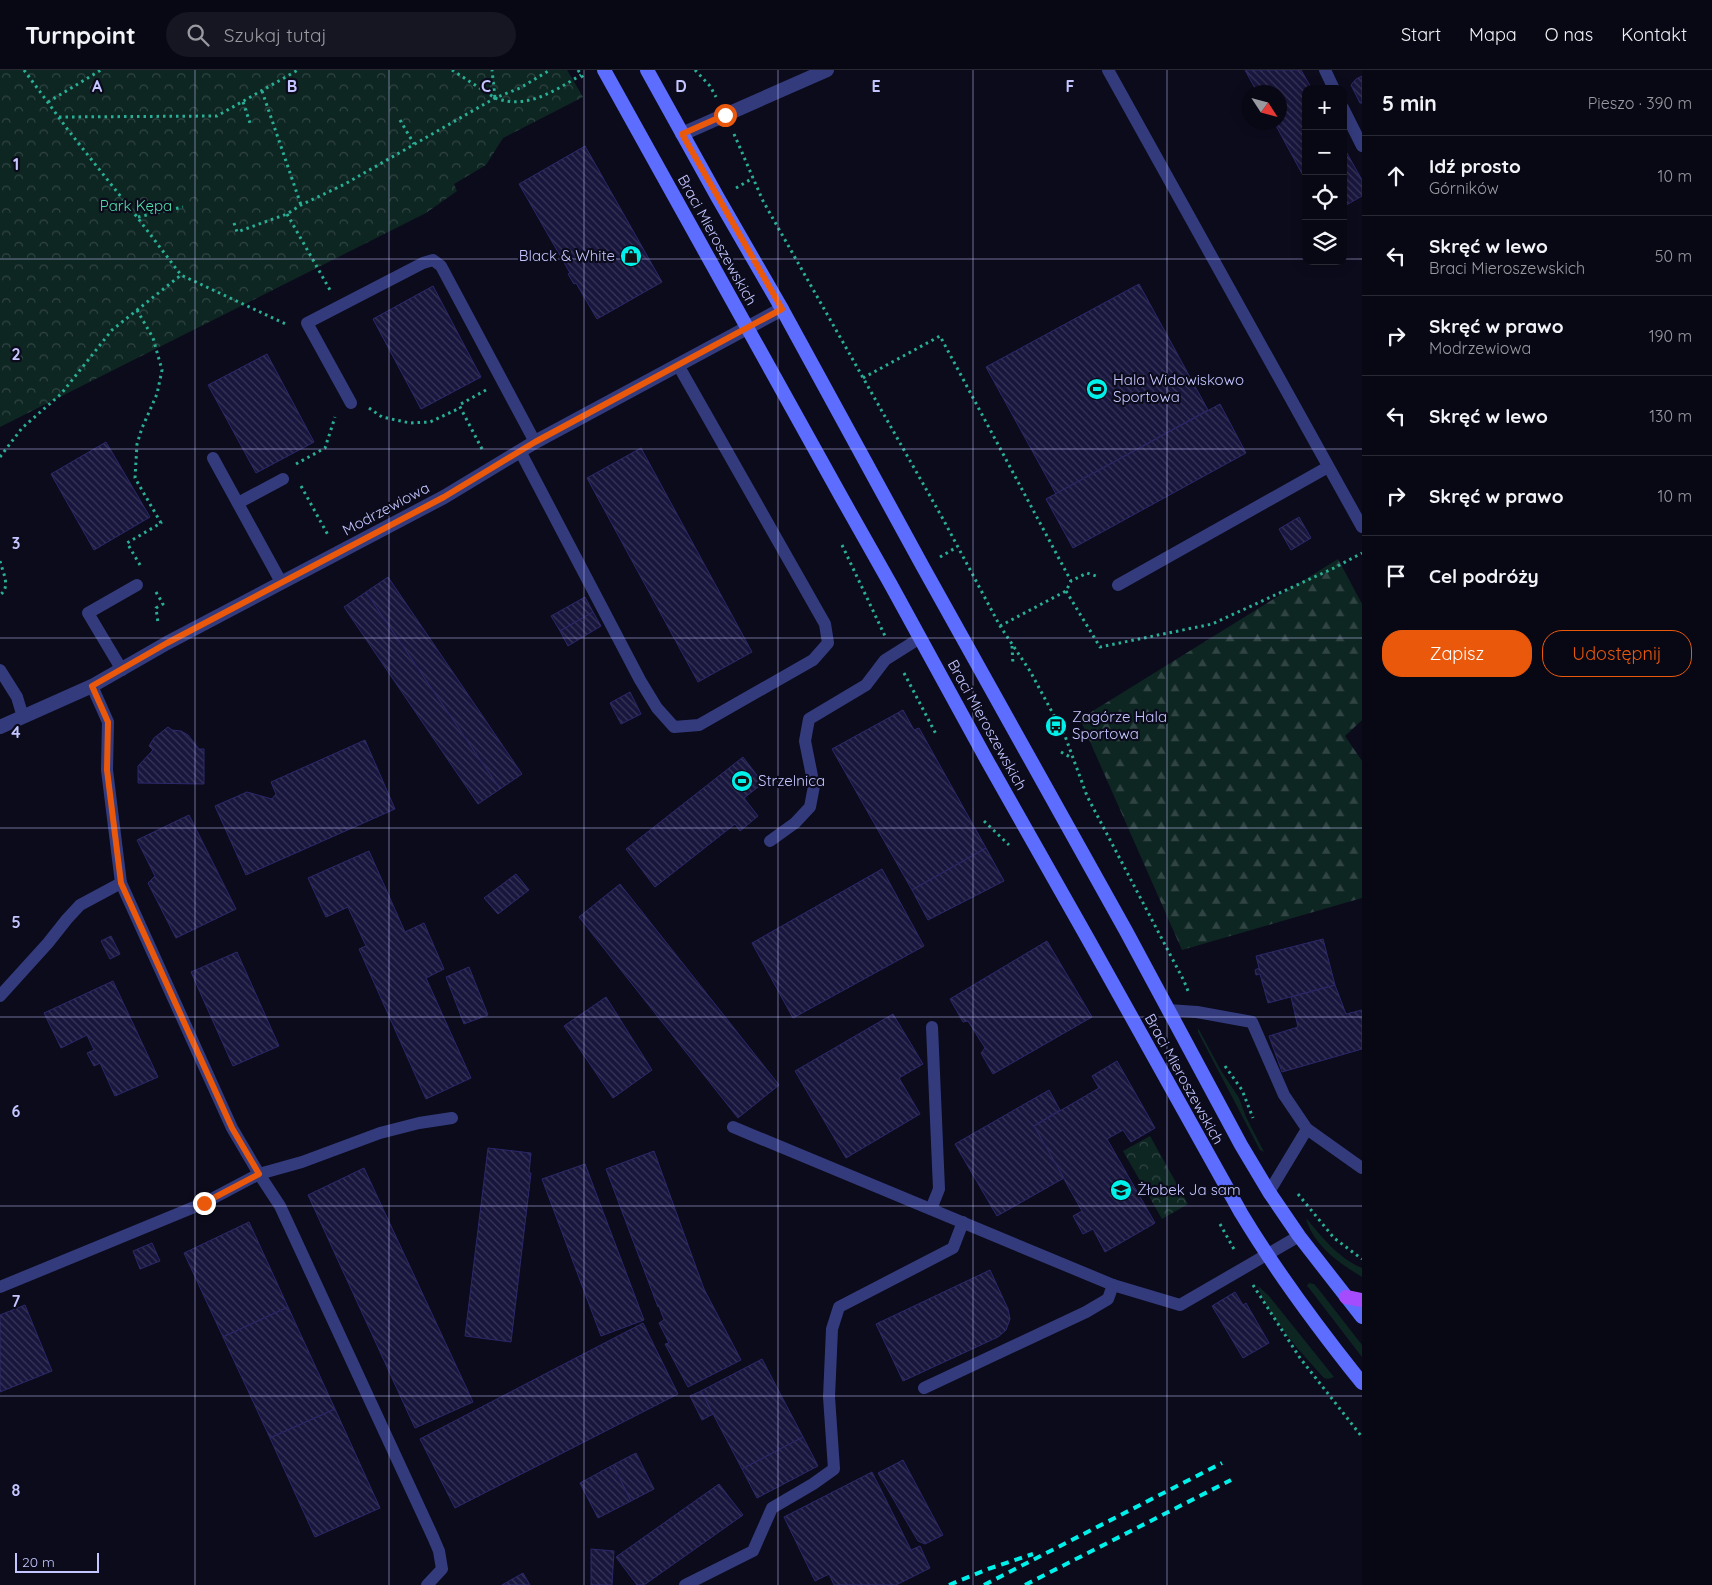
<!DOCTYPE html>
<html lang="pl">
<meta charset="utf-8">
<style>
body{margin:0;font-family:Quicksand,sans-serif;background:#161622;color:#f1f3f6}
.controls{position:absolute;right:15px;top:15px;display:grid;overflow:hidden;border-radius:10px;box-shadow:0 2px 12px #0003}
.controls button{width:45px;height:45px;display:grid;place-items:center;padding:0;border:0;border-bottom:1px solid #292934;background:#080815;color:#f1f3f6;font:25px sans-serif}
.compass{position:absolute;left:1242px;top:15px;width:45px;height:45px;border-radius:50%;background:#080815;box-shadow:0 2px 12px #0003;rotate:126deg}
.scale{position:absolute;left:15px;bottom:12px;width:84px;box-sizing:border-box;padding-left:5px;border:2px solid #c5c6ff;border-top:0;font-size:14px;line-height:18px;white-space:nowrap;color:#c5c6ff;-webkit-text-stroke:4px #0b0b1c;paint-order:stroke}
.stop{position:absolute;width:15px;height:15px;margin:-11px;border:4px solid #ea580c;border-radius:50%;background:#fff}
.stop.end{background:#ea580c;border-color:#fff;box-shadow:0 1px 5px #0008}
.list{margin:0;padding:0;list-style:none}
h2{display:flex;justify-content:space-between;align-items:center;height:65px;margin:0;padding:0 20px;font-size:21px}
h2 small{font-size:16px;font-weight:400;color:#989aa0}
.list li{display:grid;grid-template-columns:32px 1fr auto;gap:15px;align-items:center;box-sizing:border-box;height:80px;padding:0 20px;border-top:1px solid #292934}
.list b{display:block;font-size:19px;white-space:nowrap}
.list p{margin:0;font-size:16px;white-space:nowrap;color:#989aa0}
.list em{font-size:16px;font-style:normal;color:#989aa0}
.actions{display:flex;gap:10px;padding:15px 20px}
.actions a{flex:1;padding:11px 0;border:1px solid #ea580c;border-radius:20px;text-align:center;font-size:18px;color:#ea580c}
.actions .main{background:#ea580c;color:#fff}
.icon{flex:none;width:28px;height:28px;fill:none;stroke:currentColor;stroke-width:2;stroke-linecap:round;stroke-linejoin:round}
.map{position:relative;flex:none;width:1362px;height:1515px;overflow:hidden}
header{display:flex;align-items:center;gap:30px;box-sizing:border-box;height:70px;padding:0 25px;background:#080815;border-bottom:1px solid #292934}
header strong{font-size:24px}
nav{display:flex;gap:28px;margin-inline-start:auto;font-size:18px}
.search{width:350px;height:45px;background:#161622;display:flex;align-items:center;gap:12px;box-sizing:border-box;padding:0 18px;border-radius:28px;color:#989aa0;font-size:19px}
main{display:flex}
aside{flex:1;background:#080815}
.map>svg:first-child{display:block}
</style>
<header>
<strong>Turnpoint</strong>
<div class="search"><svg class="icon" aria-label="search" viewBox="0 0 24 24"><circle cx="10" cy="10" r="6"/><path d="M15 15l6 6"/></svg>Szukaj tutaj</div>
<nav><a>Start</a><a>Mapa</a><a>O nas</a><a>Kontakt</a></nav>
</header>
<main>
<div class="map">
<svg width="1362" height="1515" viewBox="0 0 1362 1515">
<defs>
<pattern id="forest-firs" width="22" height="20" patternUnits="userSpaceOnUse" patternTransform="scale(1.25)"><rect width="22" height="20" fill="#0e2622"/><path d="M5 1l3.5 6h-7zM16 11l3.5 6h-7z" fill="#304443"/></pattern>
<pattern id="park-crowns" width="20" height="18" patternUnits="userSpaceOnUse" patternTransform="scale(1.25)"><rect width="20" height="18" fill="#0e2622"/><path d="M2 6a3 3 0 1 1 6 0M12 15a3 3 0 1 1 6 0" fill="none" stroke="#304443"/></pattern>
<pattern id="building-back-hatch" width="6" height="6" patternUnits="userSpaceOnUse" patternTransform="scale(1.25)"><rect width="6" height="6" fill="#19163d"/><path d="M-1 5l2 2M0 0l6 6M5-1l2 2" fill="none" stroke="#39365a"/></pattern>
</defs>
<rect width="100%" height="100%" fill="#0b0b1c"/>
<!-- grass -->
<g fill="#0e2622">
<path d="M 1198,958 L 1220,999 L 1239,1028 L 1246,1047 L 1264,1082 L 1260,1080 L 1198,962 Z"/>
<path d="M 1306,1148 C 1322,1167 1338,1188 1362,1198 L 1362,1207 C 1339,1193 1313,1175 1306,1148 Z"/>
<path d="M 1309,1213 L 1314,1214 L 1320,1221 L 1362,1275 L 1362,1287 L 1309,1218 L 1307,1216 Z"/>
<path d="M 1258,1216 L 1269,1226 L 1334,1307 L 1328,1309 L 1324,1308 C 1304,1286 1265,1243 1258,1216 Z"/>
</g>
<!-- forest -->
<path fill="url(#forest-firs)" d="M 1338,489 L 1362,534 L 1362,650 L 1345,666 L 1362,691 L 1362,828 L 1182,880 L 1080,649 Z"/>
<!-- park -->
<g fill="url(#park-crowns)">
<path d="M 0,0 L 567,0 L 583,27 L 503,68 L 486,95 L 454,114 L 457,121 L 426,143 L 0,357 Z"/>
<path d="M 1150,1066 L 1188,1134 L 1162,1149 L 1123,1081 Z"/>
</g>
<!-- building -->
<g fill="url(#building-back-hatch)" stroke="#2c286a">
<path d="M 1245,0 L 1301,0 L 1312,19 L 1306,19 L 1306,111 L 1274,52 L 1280,52 L 1280,22 L 1257,22 Z"/>
<path d="M 1362,6 L 1362,33 L 1360,33 L 1351,15 L 1356,9 Z"/>
<path d="M 585,76 L 662,212 L 597,249 L 576,213 L 574,214 L 568,204 L 570,203 L 519,114 Z"/>
<path d="M 1343,76 L 1362,110 L 1362,126 L 1343,137 Z"/>
<path d="M 1139,214 L 1208,340 L 1056,424 L 986,297 Z"/>
<path d="M 433,216 L 481,307 L 421,339 L 373,249 Z"/>
<path d="M 267,284 L 314,372 L 256,403 L 208,315 Z"/>
<path d="M 1220,334 L 1246,383 L 1073,478 L 1046,429 Z"/>
<path d="M 106,372 L 150,447 L 94,480 L 51,404 Z"/>
<path d="M 641,378 L 752,582 L 698,612 L 587,408 Z"/>
<path d="M 1299,447 L 1311,468 L 1291,480 L 1279,459 Z"/>
<path d="M 388,507 L 522,704 L 500,719 L 366,522 Z"/>
<path d="M 366,522 L 500,719 L 478,734 L 344,537 Z"/>
<path d="M 585,527 L 593,542 L 560,561 L 551,546 Z"/>
<path d="M 593,542 L 601,556 L 568,576 L 560,561 Z"/>
<path d="M 630,622 L 641,644 L 621,654 L 610,633 Z"/>
<path d="M 903,640 L 914,660 L 919,658 L 986,778 L 912,820 L 832,679 Z"/>
<path d="M 168,657 L 172,660 L 181,661 L 188,665 L 199,679 L 204,679 L 204,714 L 138,713 L 138,696 L 153,680 L 149,676 L 154,668 Z"/>
<path d="M 365,670 L 395,739 L 246,805 L 215,736 L 247,722 L 272,729 L 276,724 L 271,712 Z"/>
<path d="M 743,687 L 763,713 L 744,728 L 758,746 L 740,761 L 735,754 L 655,817 L 626,779 Z"/>
<path d="M 189,745 L 236,839 L 176,868 L 148,813 L 155,806 L 137,770 Z"/>
<path d="M 986,778 L 1004,811 L 928,850 L 912,820 Z"/>
<path d="M 369,781 L 405,862 L 424,853 L 444,899 L 426,908 L 471,1008 L 426,1029 L 359,879 L 366,876 L 348,837 L 326,847 L 308,808 Z"/>
<path d="M 882,799 L 924,876 L 793,948 L 752,873 Z"/>
<path d="M 516,804 L 529,820 L 498,844 L 484,828 Z"/>
<path d="M 620,814 L 779,1015 L 738,1048 L 579,847 Z"/>
<path d="M 111,866 L 120,884 L 110,889 L 101,871 Z"/>
<path d="M 1323,869 L 1335,915 L 1268,933 L 1260,904 L 1256,905 L 1255,900 L 1259,898 L 1256,886 Z"/>
<path d="M 1047,871 L 1092,947 L 993,1004 L 981,983 L 985,978 L 968,951 L 963,952 L 950,929 Z"/>
<path d="M 237,882 L 279,976 L 233,996 L 191,902 Z"/>
<path d="M 469,897 L 488,945 L 464,954 L 446,907 Z"/>
<path d="M 113,911 L 158,1007 L 115,1026 L 100,993 L 94,996 L 87,983 L 94,980 L 87,965 L 61,978 L 44,943 Z"/>
<path d="M 1335,915 L 1346,944 L 1362,940 L 1362,979 L 1282,1002 L 1269,966 L 1298,957 L 1291,927 Z"/>
<path d="M 606,927 L 652,1000 L 613,1028 L 564,956 Z"/>
<path d="M 893,944 L 923,994 L 899,1008 L 920,1044 L 846,1088 L 795,1001 Z"/>
<path d="M 1117,991 L 1155,1058 L 1131,1072 L 1123,1060 L 1107,1069 L 1155,1153 L 1105,1182 L 1093,1159 L 1083,1164 L 1073,1146 L 1082,1141 L 1034,1056 L 1099,1018 L 1092,1006 Z"/>
<path d="M 1049,1020 L 1060,1040 L 1034,1056 L 1064,1108 L 997,1146 L 955,1074 Z"/>
<path d="M 488,1078 L 531,1083 L 529,1103 L 531,1103 L 511,1272 L 465,1266 Z"/>
<path d="M 654,1081 L 704,1219 L 741,1290 L 688,1317 L 665,1274 L 669,1273 L 659,1253 L 664,1250 L 659,1236 L 658,1237 L 606,1099 Z"/>
<path d="M 585,1094 L 644,1250 L 601,1266 L 542,1109 Z"/>
<path d="M 364,1098 L 473,1332 L 415,1358 L 308,1125 Z"/>
<path d="M 249,1152 L 288,1237 L 223,1267 L 184,1183 Z"/>
<path d="M 152,1173 L 160,1191 L 140,1199 L 133,1181 Z"/>
<path d="M 990,1200 L 1008,1239 L 1010,1249 L 1006,1260 L 998,1267 L 903,1311 L 876,1254 Z"/>
<path d="M 1235,1222 L 1243,1235 L 1246,1233 L 1269,1273 L 1243,1288 L 1212,1236 Z"/>
<path d="M 25,1235 L 52,1301 L 0,1322 L 0,1245 Z"/>
<path d="M 288,1237 L 335,1339 L 270,1368 L 223,1267 Z"/>
<path d="M 643,1253 L 678,1324 L 455,1438 L 420,1369 Z"/>
<path d="M 762,1289 L 803,1367 L 742,1399 L 701,1321 Z"/>
<path d="M 701,1321 L 713,1344 L 702,1350 L 690,1326 Z"/>
<path d="M 335,1339 L 380,1438 L 315,1467 L 270,1368 Z"/>
<path d="M 803,1367 L 818,1396 L 757,1428 L 742,1399 Z"/>
<path d="M 636,1383 L 654,1419 L 631,1431 L 613,1395 Z"/>
<path d="M 903,1390 L 943,1465 L 925,1474 L 918,1471 L 878,1403 Z"/>
<path d="M 613,1395 L 631,1431 L 598,1448 L 580,1413 Z"/>
<path d="M 872,1402 L 911,1480 L 920,1476 L 930,1498 L 896,1515 L 834,1515 L 829,1504 L 815,1511 L 784,1447 Z"/>
<path d="M 719,1414 L 743,1445 L 644,1515 L 637,1515 L 616,1487 Z"/>
<path d="M 591,1479 L 614,1481 L 612,1515 L 591,1515 Z"/>
<path d="M 523,1503 L 530,1515 L 502,1515 Z"/>
</g>
<g fill="none" stroke-linecap="round" stroke-linejoin="round">
<!-- path -->
<g stroke="#29af96" stroke-width="3" stroke-dasharray="2.5 4" stroke-linecap="butt">
<path d="M 24,0 L 68,60 L 137,147 L 181,205 L 288,255"/>
<path d="M 452,0 L 495,28 L 492,0"/>
<path d="M 578,0 L 583,8"/>
<path d="M 695,0 L 710,16 L 716,27"/>
<path d="M 262,21 L 301,135"/>
<path d="M 495,28 C 527,40 554,21 581,5"/>
<path d="M 48,32 L 101,0"/>
<path d="M 243,32 L 250,53"/>
<path d="M 59,47 L 217,46 L 298,0"/>
<path d="M 400,50 L 414,74"/>
<path d="M 734,64 L 763,131 L 943,449 L 1000,556 L 1030,601 L 1065,666 L 1087,726 L 1184,911 L 1188,921"/>
<path d="M 736,118 L 753,108"/>
<path d="M 287,144 L 330,220"/>
<path d="M 138,147 L 183,137"/>
<path d="M 234,153 L 237,162 L 287,144 L 301,135 L 345,114 L 495,28 L 520,18 L 550,0"/>
<path d="M 137,240 L 153,268 L 162,300 L 157,324 L 142,358 L 137,374 L 135,408 L 161,453 L 127,473 L 140,495"/>
<path d="M 863,308 L 940,266 L 1071,511"/>
<path d="M 369,338 L 382,347 L 410,353 L 430,352 L 460,338"/>
<path d="M 482,379 L 459,335 L 486,320"/>
<path d="M 0,387 L 22,358 L 61,324 L 112,260 L 181,205"/>
<path d="M 296,394 L 325,378 L 335,347"/>
<path d="M 301,416 L 328,465"/>
<path d="M 842,475 L 885,566"/>
<path d="M 940,487 L 957,477"/>
<path d="M 0,491 C 3,503 11,517 0,525"/>
<path d="M 1066,521 L 1100,577 L 1212,554 L 1334,498 L 1362,483"/>
<path d="M 156,522 L 163,534 L 156,538 L 158,553"/>
<path d="M 1000,556 L 1066,521 L 1071,511 L 1087,503 L 1099,507"/>
<path d="M 1012,576 L 1013,595"/>
<path d="M 904,603 L 937,666"/>
<path d="M 1061,682 L 1072,688"/>
<path d="M 984,751 L 1009,775"/>
<path d="M 1225,996 L 1242,1020 L 1253,1048"/>
<path d="M 1298,1124 L 1334,1168 L 1362,1189"/>
<path d="M 1220,1154 L 1235,1181"/>
<path d="M 1253,1215 L 1300,1288 L 1362,1367"/>
</g>
<!-- service -->
<g stroke="#343b7c" stroke-width="12">
<path d="M 1108,0 L 1362,457"/>
<path d="M 1325,0 L 1334,19"/>
<path d="M 1343,38 L 1362,76"/>
<path d="M 351,333 L 307,253 L 423,193 L 433,190 L 441,196 L 535,372"/>
<path d="M 520,381 L 640,610 L 657,638 L 674,657 L 699,655 L 813,590 L 828,573 L 825,554 L 678,295"/>
<path d="M 213,388 L 281,512"/>
<path d="M 238,433 L 283,409"/>
<path d="M 1118,515 L 1328,397"/>
<path d="M 0,600 L 17,627 L 23,647"/>
<path d="M 122,600 L 88,543 L 137,515"/>
<path d="M 92,616 L 108,652 L 107,700 L 121,813 L 232,1058 L 259,1104 L 280,1136 L 433,1467 L 439,1481 L 442,1499 L 427,1515"/>
<path d="M 770,771 L 795,753 L 810,737 L 814,716 L 805,671 L 809,649 L 866,615 L 885,590 L 920,568"/>
<path d="M 0,926 L 48,873 L 67,849 L 80,835 L 121,813"/>
<path d="M 1168,940 L 1197,942 L 1252,952 L 1284,1025 L 1307,1059 L 1362,1098"/>
<path d="M 733,1057 L 1113,1215 L 1180,1235 L 1299,1166"/>
<path d="M 1269,1122 L 1307,1059"/>
<path d="M 931,1139 L 939,1119 L 932,957"/>
<path d="M 0,1217 L 204,1133 L 259,1104 L 302,1092 L 380,1063 L 419,1053 L 452,1048"/>
<path d="M 924,1318 L 1086,1242 L 1108,1229 L 1113,1215"/>
<path d="M 685,1515 L 753,1481 L 772,1438 L 813,1414 L 834,1399 L 829,1327 L 832,1259 L 839,1237 L 953,1178 L 963,1152"/>
</g>
<!-- minor -->
<g stroke="#343b7c" stroke-width="14">
<path d="M 682,64 L 827,0"/>
<path d="M 0,657 L 92,616 L 167,573 L 444,427 L 535,372 L 782,239"/>
</g>
<!-- secondary -->
<g stroke="#5c6dff" stroke-width="14">
<path d="M 604,0 L 843,430 L 891,515 L 989,694 L 1088,869 L 1241,1143 C 1277,1203 1318,1258 1362,1313"/>
<path d="M 647,0 L 718,128 L 782,239 L 923,497 L 1126,861 L 1241,1075 L 1269,1122 L 1299,1166 L 1362,1247"/>
</g>
<!-- primary -->
<path stroke="#a54cff" stroke-width="14" d="M 1346,1227 L 1362,1230"/>
<!-- rail -->
<g stroke="#00f0ea" stroke-width="4" stroke-dasharray="8 6" stroke-linecap="butt">
<path d="M 949,1515 L 988,1499 L 1033,1484"/>
<path d="M 984,1515 L 1222,1393"/>
<path d="M 1025,1515 L 1231,1410"/>
</g>
</g>
<g fill="none" stroke-linecap="round" stroke-linejoin="round">
<!-- route -->
<path stroke="#ea580c" stroke-width="6" d="M 204,1133 L 259,1104 L 232,1058 L 121,813 L 107,700 L 108,652 L 92,616 L 167,573 L 444,427 L 535,372 L 782,239 L 682,64 L 725,45"/>
</g>
<!-- grid -->
<path fill="none" stroke="#c5c6ff" stroke-width="1" stroke-opacity="0.55" d="M 195,0 L 195,1515M 389,0 L 389,1515M 584,0 L 584,1515M 778,0 L 778,1515M 973,0 L 973,1515M 1167,0 L 1167,1515M 0,189 L 1306,189M 1343,189 L 1362,189M 0,379 L 1362,379M 0,568 L 1362,568M 0,758 L 1362,758M 0,947 L 1362,947M 0,1136 L 1362,1136M 0,1326 L 1362,1326"/>
<!-- icons -->
<defs>
<g id="shop-disc" transform="scale(1.125)"><circle r="9.5" fill="#00f0ea" stroke="#0b0b1c"/><path d="M-5-2.5h2.3a2.7 3.5 0 0 1 5.4 0H5L5.5 6h-11ZM-1.5-2.5h3a1.5 2.3 0 0 0-3 0Z" fill="#111"/></g>
<g id="stadium-disc" transform="scale(1.125)"><circle r="9.5" fill="#00f0ea" stroke="#0b0b1c"/><path d="M0-5a6.5 5 0 1 0 0 10a6.5 5 0 1 0 0-10ZM-3.5-1.8h7v3.6h-7Z" fill="#111"/></g>
<g id="bus-disc" transform="scale(1.125)"><circle r="9.5" fill="#00f0ea" stroke="#0b0b1c"/><path d="M-5-6H5V4H4V6H2V4H-2V6H-4V4H-5ZM-3.5-4V0h7V-4ZM-3.5 1.2v1.5H-2V1.2ZM2 1.2v1.5H3.5V1.2Z" fill="#111"/></g>
<g id="school-disc" transform="scale(1.125)"><circle r="9.5" fill="#00f0ea" stroke="#0b0b1c"/><path d="M0-5L7-2L0 1L-7-2ZM-4 1L0 2.5L4 1V4Q0 6-4 4Z" fill="#111"/></g>
</defs>
<g fill-rule="evenodd">
<use href="#shop-disc" x="631" y="186"/>
<use href="#stadium-disc" x="1097" y="319"/>
<use href="#bus-disc" x="1056" y="656"/>
<use href="#stadium-disc" x="742" y="711"/>
<use href="#school-disc" x="1121" y="1120"/>
</g>
<g text-anchor="middle" stroke-width="4.5" stroke-linejoin="round" paint-order="stroke">
<!-- park labels -->
<g font-size="15" fill="#50e1aa" stroke="#0b0b1c">
<text x="136" y="141">Park Kępa</text>
</g>
<!-- street labels -->
<g font-size="15" fill="#c5c6ff" stroke="#0b0b1c">
<text transform="translate(717 170) rotate(61)" y="5">Braci Mieroszewskich</text>
<text transform="translate(386 439) rotate(-28)" y="5">Modrzewiowa</text>
<text transform="translate(987 655) rotate(61)" y="5">Braci Mieroszewskich</text>
<text transform="translate(1184 1009) rotate(61)" y="5">Braci Mieroszewskich</text>
</g>
<!-- poi labels -->
<g font-size="15" fill="#c5c6ff" stroke="#0b0b1c" text-anchor="start">
<text x="615" y="191" text-anchor="end">Black &amp; White</text>
<text x="1113" y="315">Hala Widowiskowo<tspan x="1113" dy="17">Sportowa</tspan></text>
<text x="1072" y="652">Zagórze Hala<tspan x="1072" dy="17">Sportowa</tspan></text>
<text x="758" y="716">Strzelnica</text>
<text x="1137" y="1125">Żłobek Ja sam</text>
</g>
</g>
<g font-size="16" text-anchor="middle" font-weight="bold" fill="#c5c6ff" stroke="#0b0b1c" stroke-width="4.5" stroke-linejoin="round" paint-order="stroke">
<text x="97" y="22">A</text>
<text x="292" y="22">B</text>
<text x="486" y="22">C</text>
<text x="681" y="22">D</text>
<text x="876" y="22">E</text>
<text x="1070" y="22">F</text>
<text x="16" y="100">1</text>
<text x="16" y="290">2</text>
<text x="16" y="479">3</text>
<text x="16" y="668">4</text>
<text x="16" y="858">5</text>
<text x="16" y="1047">6</text>
<text x="16" y="1237">7</text>
<text x="16" y="1426">8</text>
</g>
</svg>
<div class="controls">
<button>+</button>
<button>−</button>
<button><svg class="icon" aria-label="locate" viewBox="0 0 24 24"><circle cx="12" cy="12" r="6"/><path d="M12 2v4M12 18v4M2 12h4M18 12h4"/></svg></button>
<button><svg class="icon" aria-label="layers" viewBox="0 0 24 24"><path d="M12 4l9 5-9 5-9-5zM3 14l9 5 9-5"/></svg></button>
</div>
<svg class="compass" viewBox="-18 -18 36 36"><path d="M0-13l5 13h-10z" fill="#e53935"/><path d="M0 13l5-13h-10z" fill="#989aa0"/></svg>
<div class="scale">20 m</div>
<div class="stop" style="left:725px;top:45px"></div>
<div class="stop end" style="left:204px;top:1133px"></div>
</div>
<aside>
<h2>5 min<small>Pieszo · 390 m</small></h2>
<ul class="list">
<li><svg class="icon" aria-label="ahead" viewBox="0 0 24 24"><path d="M12 20V5M6 11l6-6 6 6"/></svg><div><b>Idź prosto</b><p>Górników</p></div><em>10 m</em></li>
<li><svg class="icon" aria-label="left" viewBox="0 0 24 24"><path d="M17 20v-9H6M10 6l-5 5 5 5"/></svg><div><b>Skręć w lewo</b><p>Braci Mieroszewskich</p></div><em>50 m</em></li>
<li><svg class="icon" aria-label="right" viewBox="0 0 24 24"><path d="M7 20v-9h11M14 6l5 5-5 5"/></svg><div><b>Skręć w prawo</b><p>Modrzewiowa</p></div><em>190 m</em></li>
<li><svg class="icon" aria-label="left" viewBox="0 0 24 24"><path d="M17 20v-9H6M10 6l-5 5 5 5"/></svg><div><b>Skręć w lewo</b></div><em>130 m</em></li>
<li><svg class="icon" aria-label="right" viewBox="0 0 24 24"><path d="M7 20v-9h11M14 6l5 5-5 5"/></svg><div><b>Skręć w prawo</b></div><em>10 m</em></li>
<li><svg class="icon" aria-label="arrive" viewBox="0 0 24 24"><path d="M6 21V4h12l-3 4 3 4H6"/></svg><div><b>Cel podróży</b></div></li>
</ul>
<div class="actions"><a class="main">Zapisz</a><a>Udostępnij</a></div>
</aside>
</main>
